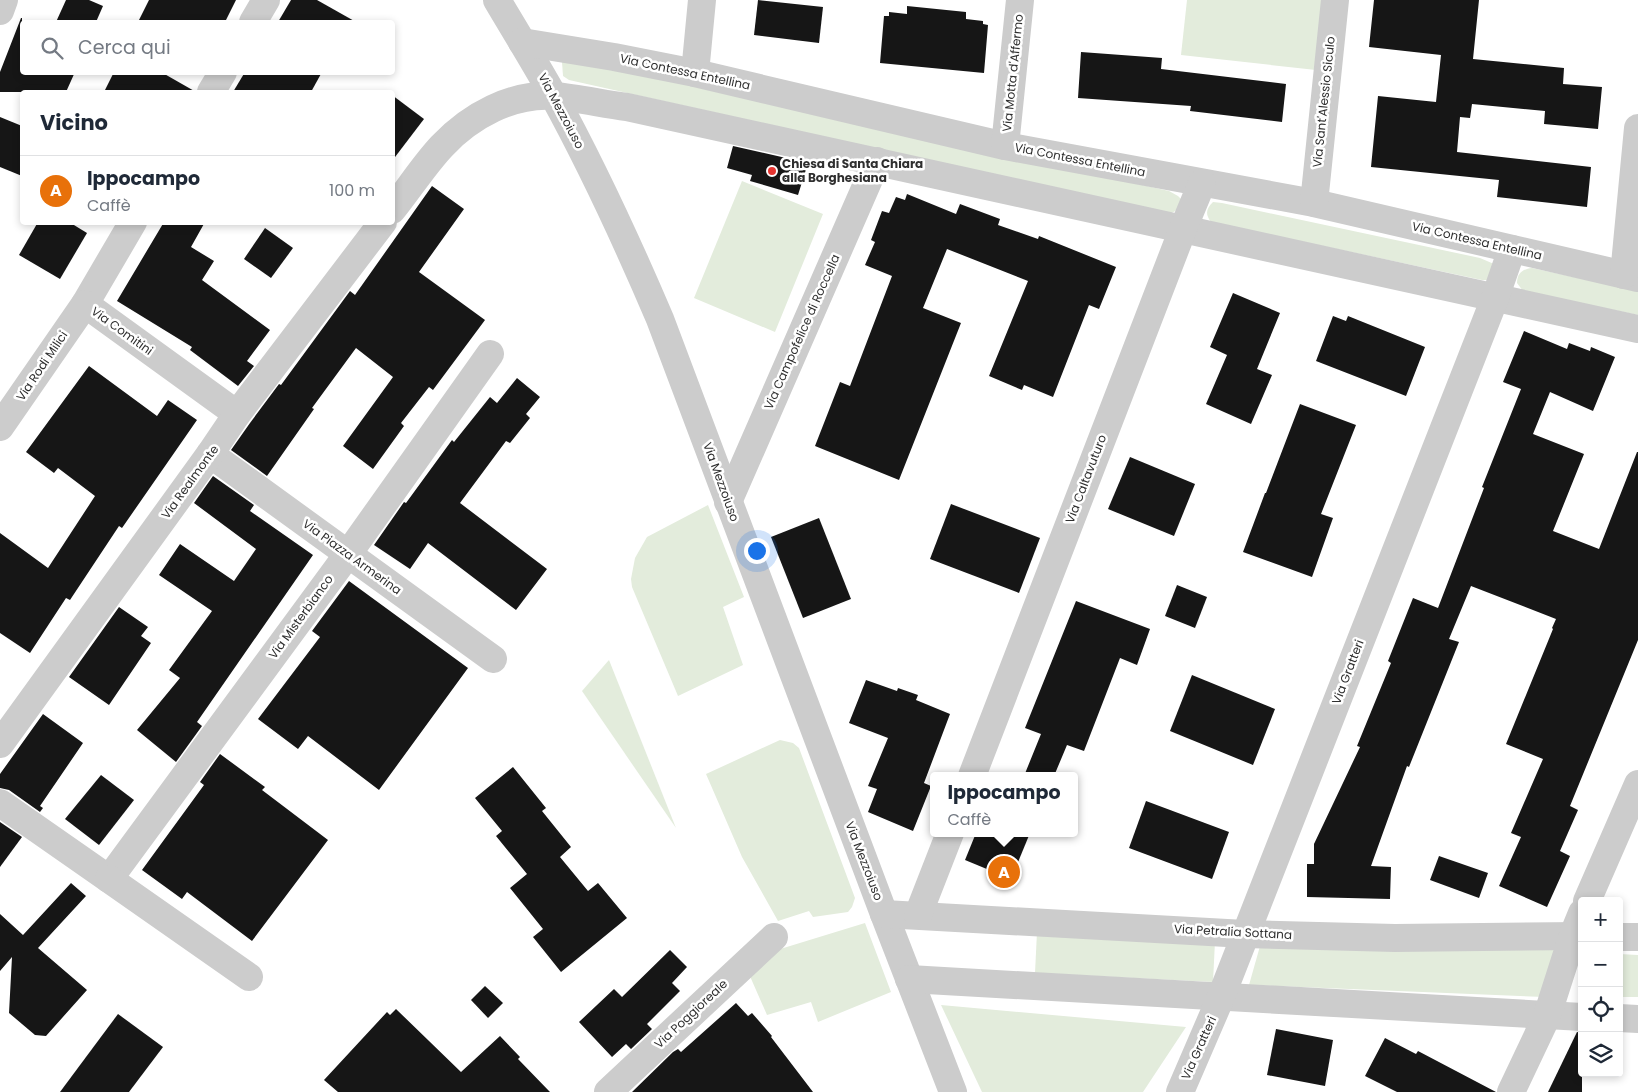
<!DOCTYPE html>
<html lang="it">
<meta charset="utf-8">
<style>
body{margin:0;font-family:Poppins,sans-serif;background:#f6f6f7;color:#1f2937}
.controls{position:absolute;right:15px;bottom:15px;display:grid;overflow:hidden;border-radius:5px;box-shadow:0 2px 8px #0003}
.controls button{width:45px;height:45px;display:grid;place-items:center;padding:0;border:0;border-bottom:1px solid #e0e1e3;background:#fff;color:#1f2937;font:25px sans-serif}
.you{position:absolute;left:756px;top:550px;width:18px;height:18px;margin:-12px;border:4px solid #fff;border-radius:50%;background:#1a73e8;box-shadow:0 0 0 8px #1a73e833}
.badge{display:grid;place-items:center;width:32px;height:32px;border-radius:50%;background:#e63531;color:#fff;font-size:16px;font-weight:700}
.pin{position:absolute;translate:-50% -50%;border:2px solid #fff;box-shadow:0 1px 5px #0006}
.popup{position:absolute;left:930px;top:772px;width:148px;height:65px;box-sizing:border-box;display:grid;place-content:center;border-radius:5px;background:#fff;filter:drop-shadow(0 1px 4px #0005);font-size:16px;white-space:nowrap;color:#747a83}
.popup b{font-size:19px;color:#1f2937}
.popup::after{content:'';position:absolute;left:50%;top:100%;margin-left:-10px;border:10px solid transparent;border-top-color:#fff}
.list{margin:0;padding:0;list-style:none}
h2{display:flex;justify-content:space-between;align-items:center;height:65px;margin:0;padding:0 20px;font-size:21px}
h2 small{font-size:16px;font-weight:400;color:#747a83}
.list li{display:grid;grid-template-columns:32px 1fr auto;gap:15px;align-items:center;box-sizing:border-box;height:70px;padding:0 20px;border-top:1px solid #e0e1e3}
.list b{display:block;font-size:19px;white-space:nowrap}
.list p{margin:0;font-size:16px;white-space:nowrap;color:#747a83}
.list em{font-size:16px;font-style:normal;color:#747a83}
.icon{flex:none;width:28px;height:28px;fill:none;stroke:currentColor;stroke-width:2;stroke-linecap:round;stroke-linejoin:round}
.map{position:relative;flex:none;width:1638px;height:1092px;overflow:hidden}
.search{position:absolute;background:#fff;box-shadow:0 2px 8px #0003;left:20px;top:20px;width:375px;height:55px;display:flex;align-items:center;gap:12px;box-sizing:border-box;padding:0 18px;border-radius:5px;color:#747a83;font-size:19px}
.panel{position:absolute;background:#fff;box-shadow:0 2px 8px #0003;left:20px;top:90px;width:375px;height:135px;border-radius:5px}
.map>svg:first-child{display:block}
</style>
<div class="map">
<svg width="1638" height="1092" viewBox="0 0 1638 1092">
<rect width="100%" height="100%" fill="#fff"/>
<!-- green -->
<g fill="#e3ecdc">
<path d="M 1187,0 L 1323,0 L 1316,70 L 1181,55 Z"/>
<path d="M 590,60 L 1169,191 L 1178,196 L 1182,200 C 1180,208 1177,211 1169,214 L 569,80 L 563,76 L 562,62 Z"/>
<path d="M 742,181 L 823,214 L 775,332 L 694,298 Z"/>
<path d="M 1213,202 L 1222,203 L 1480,258 L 1494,264 L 1487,280 L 1482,280 L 1211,222 C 1205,214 1206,209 1213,202 Z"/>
<path d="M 1532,268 L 1638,291 L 1638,315 L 1523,291 L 1517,283 C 1517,273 1523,269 1532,268 Z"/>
<path d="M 708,505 L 744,597 L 723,607 L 743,665 L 678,696 L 632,587 L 631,579 L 635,558 L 647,537 Z"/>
<path d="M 609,660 L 676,828 L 582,691 Z"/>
<path d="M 780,740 L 793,743 L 799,748 L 855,898 L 852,907 L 848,912 L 813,917 L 809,911 L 778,921 L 742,857 L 706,774 Z"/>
<path d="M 865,923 L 891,992 L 818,1022 L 811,1002 L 767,1015 L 749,974 L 777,950 Z"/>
<path d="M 1037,932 L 1215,941 L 1213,982 L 1035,973 Z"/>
<path d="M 1262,939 L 1561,946 L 1545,997 L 1249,985 Z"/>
<path d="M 1619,954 L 1638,955 L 1638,997 L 1619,997 Z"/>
<path d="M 941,1005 L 1186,1027 L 1143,1092 L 982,1092 Z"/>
</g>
<!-- building -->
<g fill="#161616">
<path d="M 66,0 L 89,0 L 103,6 L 96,22 L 56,22 Z"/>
<path d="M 149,0 L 236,0 L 225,22 L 138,22 Z"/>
<path d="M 291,0 L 317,0 L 356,22 L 278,22 Z"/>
<path d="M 758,0 L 823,7 L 819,43 L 754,35 Z"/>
<path d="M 1374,0 L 1479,0 L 1473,59 L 1564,68 L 1563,84 L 1602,87 L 1598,129 L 1544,124 L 1545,111 L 1472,104 L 1470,118 L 1460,117 L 1457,152 L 1591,167 L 1587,207 L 1497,197 L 1499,180 L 1371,167 L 1378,96 L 1436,102 L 1441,55 L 1369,47 Z"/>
<path d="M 907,6 L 966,12 L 966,19 L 983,21 L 983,24 L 988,25 L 984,73 L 880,63 L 884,16 L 889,16 L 889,12 L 907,14 Z"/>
<path d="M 21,18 L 22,18 L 22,72 L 75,72 L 66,92 L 0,92 L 0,72 Z"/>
<path d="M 1081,52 L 1162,58 L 1161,69 L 1286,84 L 1282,122 L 1190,111 L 1191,106 L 1078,98 Z"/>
<path d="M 114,72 L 161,72 L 196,92 L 104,92 Z"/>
<path d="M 245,72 L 322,72 L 311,92 L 233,92 Z"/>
<path d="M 392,95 L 424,119 L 392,161 Z"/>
<path d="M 0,117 L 22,126 L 22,176 L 0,167 Z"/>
<path d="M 733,146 L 808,163 L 798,195 L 750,181 L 752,175 L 727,168 Z"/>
<path d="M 432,186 L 464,209 L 419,272 L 485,320 L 433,390 L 429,387 L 401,423 L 404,426 L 373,469 L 343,446 L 393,377 L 356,348 L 312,408 L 314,409 L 267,476 L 231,450 L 250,423 L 279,384 L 281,385 L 350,291 L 355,295 Z"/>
<path d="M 907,194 L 956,214 L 960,204 L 1000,219 L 998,225 L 1038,239 L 1039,236 L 1116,267 L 1099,309 L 1089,305 L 1053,397 L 1024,385 L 1022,390 L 989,376 L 1028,281 L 947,249 L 923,308 L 961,323 L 899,480 L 815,446 L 840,382 L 850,386 L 892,276 L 865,265 L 875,242 L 871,240 L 882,211 L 889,213 L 896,197 L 905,200 Z"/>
<path d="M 38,222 L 69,222 L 87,233 L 60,279 L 19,255 Z"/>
<path d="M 164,222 L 205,222 L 191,247 L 214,261 L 202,280 L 270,330 L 247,361 L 254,366 L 238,386 L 190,350 L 192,347 L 117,301 Z"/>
<path d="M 265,228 L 293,248 L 271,278 L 244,259 Z"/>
<path d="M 1233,293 L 1280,313 L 1257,369 L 1272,375 L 1251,424 L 1206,404 L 1227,355 L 1210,347 Z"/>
<path d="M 1333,316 L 1346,321 L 1348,316 L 1425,347 L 1406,396 L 1316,361 Z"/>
<path d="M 1524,331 L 1567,349 L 1569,343 L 1590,351 L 1591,347 L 1615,357 L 1593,411 L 1550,392 L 1533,434 L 1584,454 L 1553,531 L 1599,549 L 1637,452 L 1638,452 L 1638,640 L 1570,806 L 1578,810 L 1560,851 L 1570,856 L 1547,907 L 1499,886 L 1521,837 L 1511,833 L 1543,759 L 1506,744 L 1553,629 L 1552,628 L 1556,619 L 1471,586 L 1449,639 L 1459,642 L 1409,767 L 1407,766 L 1371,866 L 1391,867 L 1390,899 L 1307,897 L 1307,864 L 1314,864 L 1314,844 L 1360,747 L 1357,746 L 1391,663 L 1388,661 L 1413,598 L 1438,608 L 1484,488 L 1482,487 L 1521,389 L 1503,382 Z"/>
<path d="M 89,366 L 157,416 L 168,400 L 197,420 L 122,528 L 119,526 L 70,600 L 66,598 L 30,653 L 0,633 L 0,533 L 48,568 L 95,496 L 58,468 L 54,473 L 26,452 Z"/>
<path d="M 517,378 L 540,397 L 526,414 L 530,418 L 510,443 L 506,441 L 460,503 L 547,569 L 516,610 L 428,543 L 410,569 L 374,545 L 404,502 L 406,503 L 452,440 L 454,442 L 490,397 L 497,403 Z"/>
<path d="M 1300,404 L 1356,425 L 1321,514 L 1333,518 L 1312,577 L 1243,552 L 1265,493 L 1266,493 Z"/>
<path d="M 1130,457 L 1195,484 L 1174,536 L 1108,509 Z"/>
<path d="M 213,476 L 254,505 L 250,511 L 313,555 L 197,722 L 202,726 L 176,762 L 137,730 L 180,678 L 169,670 L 212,611 L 159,575 L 180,544 L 234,581 L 256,549 L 194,503 Z"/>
<path d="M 951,504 L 1040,538 L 1019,593 L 930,559 Z"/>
<path d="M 819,518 L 851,599 L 803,618 L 771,537 Z"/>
<path d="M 349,581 L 468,668 L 379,790 L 308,736 L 298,749 L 258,719 L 320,637 L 312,631 Z"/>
<path d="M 1177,585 L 1207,597 L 1195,628 L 1165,616 Z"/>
<path d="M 1076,601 L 1150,629 L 1137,665 L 1120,658 L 1084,751 L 1067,745 L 1054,776 L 1024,776 L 1041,734 L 1025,728 Z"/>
<path d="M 119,607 L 148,627 L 141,636 L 151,643 L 109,705 L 69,677 Z"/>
<path d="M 1192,675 L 1275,709 L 1253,765 L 1170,731 Z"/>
<path d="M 866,680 L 897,691 L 898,688 L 918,695 L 916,700 L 950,714 L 924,783 L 931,786 L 913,831 L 868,812 L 877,789 L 868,786 L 888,738 L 849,723 Z"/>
<path d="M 43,714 L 83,743 L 40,806 L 43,808 L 40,812 L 9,790 L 0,788 L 0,774 Z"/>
<path d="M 220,754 L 265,787 L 262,790 L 328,840 L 252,941 L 187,892 L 182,899 L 142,870 L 204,785 L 200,782 Z"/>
<path d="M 513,767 L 546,808 L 542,811 L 571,847 L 560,857 L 588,891 L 598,883 L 627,918 L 561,972 L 533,937 L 543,929 L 510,888 L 527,874 L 496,836 L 502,831 L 475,798 Z"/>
<path d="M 101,775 L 134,800 L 99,845 L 65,819 Z"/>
<path d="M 1146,801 L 1229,832 L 1212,879 L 1129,848 Z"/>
<path d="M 0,822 L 22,837 L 0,867 Z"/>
<path d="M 976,833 L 1030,833 L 1011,879 L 965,860 Z"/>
<path d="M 1439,856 L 1488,873 L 1479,898 L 1430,880 Z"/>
<path d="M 71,883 L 86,896 L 38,948 L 87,990 L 46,1036 L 35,1035 L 9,1013 L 12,957 L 0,971 L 0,914 L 23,935 Z"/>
<path d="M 670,950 L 687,967 L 672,983 L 680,991 L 647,1024 L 652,1029 L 631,1049 L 626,1044 L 612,1057 L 579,1022 L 614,989 L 622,997 Z"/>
<path d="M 485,986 L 503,1003 L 488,1018 L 471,1000 Z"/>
<path d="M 736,1003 L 748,1016 L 752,1013 L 772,1036 L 771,1037 L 813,1092 L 632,1092 L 673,1052 L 678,1049 L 681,1052 Z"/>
<path d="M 396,1009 L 461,1072 L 500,1036 L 520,1057 L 518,1059 L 550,1092 L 338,1092 L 324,1080 L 387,1012 L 390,1015 Z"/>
<path d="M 118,1014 L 163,1047 L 129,1092 L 60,1092 Z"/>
<path d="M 1276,1029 L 1333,1040 L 1325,1086 L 1267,1075 Z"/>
<path d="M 1577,1032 L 1582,1033 L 1582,1092 L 1548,1092 Z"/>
<path d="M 1385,1038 L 1416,1054 L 1418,1051 L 1496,1092 L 1397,1092 L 1365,1076 Z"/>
</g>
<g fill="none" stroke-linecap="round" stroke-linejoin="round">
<!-- street -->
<g stroke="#ccc" stroke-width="28">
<path d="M 497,0 C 516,32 535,63 553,95 C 593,168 628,244 660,319 L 884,914 L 953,1092"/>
<path d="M 0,11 L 4,0"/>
<path d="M 253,22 L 266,0"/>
<path d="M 522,42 L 614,57 L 695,73 L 1005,146 L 1314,203 L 1638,278"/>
<path d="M 695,73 L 702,0"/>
<path d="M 211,92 L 223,72"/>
<path d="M 1005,146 L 1020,0"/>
<path d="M 1314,203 L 1335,0"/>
<path d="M 392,210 C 409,189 424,165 442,146 C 470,116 512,93 554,96 C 578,98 603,104 627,107 L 1638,329"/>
<path d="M 133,222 L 85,304 L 237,414"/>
<path d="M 1624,275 L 1638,128"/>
<path d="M 0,427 L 85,304"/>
<path d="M 210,454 L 493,659"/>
<path d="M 728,502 L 877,161"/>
<path d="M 0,744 L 210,454 L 237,414 L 383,222"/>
<path d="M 972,776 L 1183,229 L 1202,183"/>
<path d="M 0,803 L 109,879 L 348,554 L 490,354"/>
<path d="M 109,879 L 249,977"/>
<path d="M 1587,901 L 1638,784"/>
<path d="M 884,914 L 1245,934 L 1395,938 L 1582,936"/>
<path d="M 918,915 L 950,833"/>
<path d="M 1619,937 L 1638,937"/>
<path d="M 909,979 L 1582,1017"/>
<path d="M 1619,1018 L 1638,1019"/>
<path d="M 608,1092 L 774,937"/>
<path d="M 1180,1092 L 1221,997 L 1495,298 L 1512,249"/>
<path d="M 1511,1092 L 1547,1016 L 1573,935 L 1582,913"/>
</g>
</g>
<!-- markers -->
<circle fill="#e63531" stroke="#fff" stroke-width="2" cx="772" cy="171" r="5"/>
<g text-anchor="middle" stroke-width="5" stroke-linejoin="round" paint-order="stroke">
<!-- street labels -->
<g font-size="12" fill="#2f2f2f" stroke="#fff">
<text transform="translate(685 72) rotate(12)" y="4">Via Contessa Entellina</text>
<text transform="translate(1013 73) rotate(-84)" y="4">Via Motta d'Affermo</text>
<text transform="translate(1324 102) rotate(-84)" y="4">Via Sant'Alessio Siculo</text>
<text transform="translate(561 111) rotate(62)" y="4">Via Mezzoiuso</text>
<text transform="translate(1080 160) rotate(11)" y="4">Via Contessa Entellina</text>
<text transform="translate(1477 241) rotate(13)" y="4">Via Contessa Entellina</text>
<text transform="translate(122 331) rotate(36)" y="4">Via Comitini</text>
<text transform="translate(802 332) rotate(-66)" y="4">Via Campofelice di Roccella</text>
<text transform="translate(42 366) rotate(-56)" y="4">Via Rodi Milici</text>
<text transform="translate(1086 479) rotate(-69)" y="4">Via Caltavuturo</text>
<text transform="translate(190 482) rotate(-54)" y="4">Via Realmonte</text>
<text transform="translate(721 482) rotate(70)" y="4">Via Mezzoiuso</text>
<text transform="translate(352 557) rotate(36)" y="4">Via Piazza Armerina</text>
<text transform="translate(301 617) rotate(-54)" y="4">Via Misterbianco</text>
<text transform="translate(1348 672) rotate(-69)" y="4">Via Gratteri</text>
<text transform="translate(864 861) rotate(69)" y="4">Via Mezzoiuso</text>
<text transform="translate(1233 932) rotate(3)" y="4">Via Petralia Sottana</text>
<text transform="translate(691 1014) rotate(-43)" y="4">Via Poggioreale</text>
<text transform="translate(1199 1048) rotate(-66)" y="4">Via Gratteri</text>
</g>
<!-- poi labels -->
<g font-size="12" font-weight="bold" fill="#2f2f2f" stroke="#fff" text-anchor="start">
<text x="782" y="168">Chiesa di Santa Chiara<tspan x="782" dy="14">alla Borghesiana</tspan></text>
</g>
</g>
</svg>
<div class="controls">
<button>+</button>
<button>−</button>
<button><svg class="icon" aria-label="locate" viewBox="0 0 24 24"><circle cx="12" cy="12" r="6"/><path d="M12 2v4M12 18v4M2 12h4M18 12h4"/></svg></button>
<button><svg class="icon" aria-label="layers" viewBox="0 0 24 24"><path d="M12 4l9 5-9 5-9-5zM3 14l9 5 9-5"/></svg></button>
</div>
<div class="you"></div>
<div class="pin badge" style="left:1004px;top:872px;background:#e8710a">A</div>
<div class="popup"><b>Ippocampo</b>Caffè</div>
<div class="search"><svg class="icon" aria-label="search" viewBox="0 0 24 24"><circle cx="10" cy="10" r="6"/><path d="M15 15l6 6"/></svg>Cerca qui</div>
<section class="panel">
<h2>Vicino<small></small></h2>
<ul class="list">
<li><span class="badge" style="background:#e8710a">A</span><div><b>Ippocampo</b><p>Caffè</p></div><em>100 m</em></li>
</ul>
</section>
</div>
